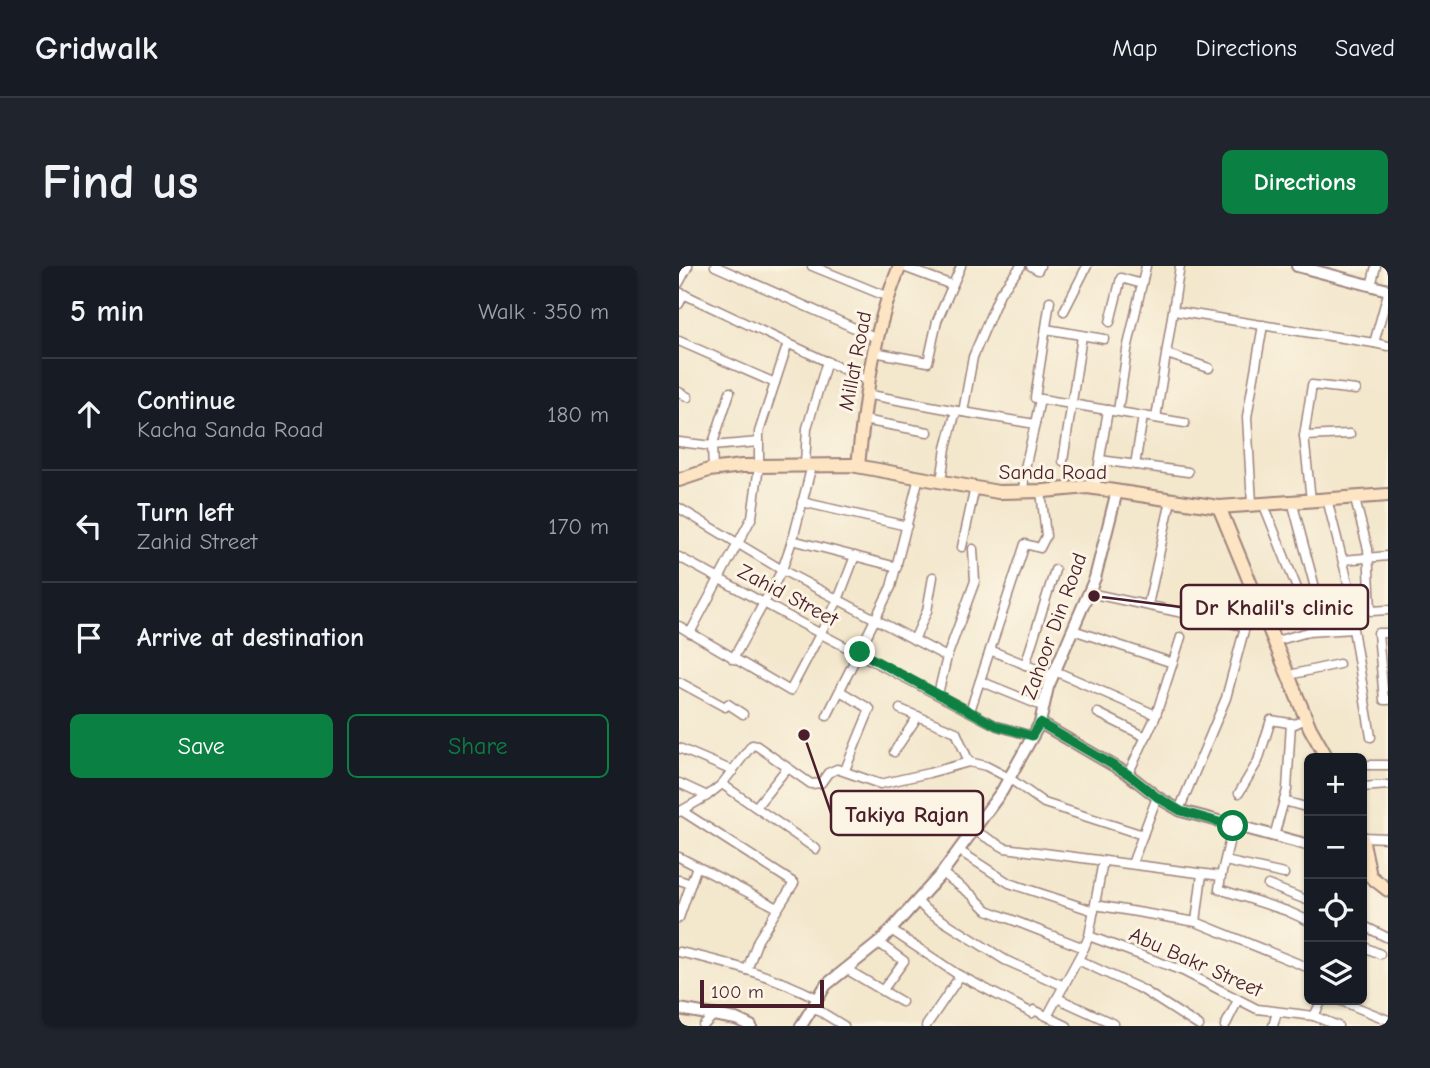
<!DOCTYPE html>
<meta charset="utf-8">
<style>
body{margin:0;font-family:"Comic Neue",sans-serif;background:#20242c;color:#f1f3f6}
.controls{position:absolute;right:21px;bottom:21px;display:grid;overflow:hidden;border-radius:10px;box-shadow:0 2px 5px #0004}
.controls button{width:63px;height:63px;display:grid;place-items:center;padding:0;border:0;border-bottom:2px solid #363941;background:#171b24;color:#f1f3f6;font:35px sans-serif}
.scale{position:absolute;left:21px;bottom:18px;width:124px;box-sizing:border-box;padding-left:7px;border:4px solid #4a1f2b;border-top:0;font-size:19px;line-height:24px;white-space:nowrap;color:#4a1f2b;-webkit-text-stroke:5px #fcf5e5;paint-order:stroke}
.stop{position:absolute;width:21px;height:21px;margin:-16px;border:5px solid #0b8043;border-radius:50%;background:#fff}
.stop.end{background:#0b8043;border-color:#fff;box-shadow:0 2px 7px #0008}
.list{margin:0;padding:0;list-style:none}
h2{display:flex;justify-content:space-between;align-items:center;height:91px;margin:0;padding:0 28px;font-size:30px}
h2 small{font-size:23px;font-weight:400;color:#9ea1a6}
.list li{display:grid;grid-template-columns:46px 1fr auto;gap:21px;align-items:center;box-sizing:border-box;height:112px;padding:0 28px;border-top:2px solid #363941}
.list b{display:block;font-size:26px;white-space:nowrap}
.list p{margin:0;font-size:23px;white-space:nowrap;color:#9ea1a6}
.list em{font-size:23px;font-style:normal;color:#9ea1a6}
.actions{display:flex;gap:14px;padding:21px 28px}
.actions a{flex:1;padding:16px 0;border:2px solid #0b8043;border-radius:10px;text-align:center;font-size:24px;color:#0b8043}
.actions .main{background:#0b8043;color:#fff}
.icon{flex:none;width:38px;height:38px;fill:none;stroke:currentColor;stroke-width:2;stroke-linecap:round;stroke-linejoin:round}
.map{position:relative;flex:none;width:709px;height:760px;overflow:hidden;border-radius:10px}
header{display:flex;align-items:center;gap:42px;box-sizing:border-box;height:98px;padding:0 35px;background:#171b24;border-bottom:2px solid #363941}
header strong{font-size:33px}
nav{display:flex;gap:38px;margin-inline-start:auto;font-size:24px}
.intro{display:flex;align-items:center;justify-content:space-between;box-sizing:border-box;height:168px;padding:0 42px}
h1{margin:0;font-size:49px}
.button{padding:18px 32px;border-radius:10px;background:#0b8043;color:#fff;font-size:24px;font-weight:700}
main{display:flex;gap:42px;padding:0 42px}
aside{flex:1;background:#171b24;border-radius:10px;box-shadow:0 2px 5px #0004}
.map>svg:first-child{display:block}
</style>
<header>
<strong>Gridwalk</strong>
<nav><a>Map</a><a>Directions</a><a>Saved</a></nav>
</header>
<div class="intro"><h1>Find us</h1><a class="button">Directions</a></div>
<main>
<aside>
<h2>5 min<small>Walk · 350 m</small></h2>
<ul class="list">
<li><svg class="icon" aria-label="ahead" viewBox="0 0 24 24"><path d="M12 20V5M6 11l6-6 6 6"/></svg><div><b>Continue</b><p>Kacha Sanda Road</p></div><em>180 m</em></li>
<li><svg class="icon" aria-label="left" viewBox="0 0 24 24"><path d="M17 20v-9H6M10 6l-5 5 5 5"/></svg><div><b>Turn left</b><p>Zahid Street</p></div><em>170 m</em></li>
<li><svg class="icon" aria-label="arrive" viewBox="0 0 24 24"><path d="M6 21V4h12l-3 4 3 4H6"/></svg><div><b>Arrive at destination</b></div></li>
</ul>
<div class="actions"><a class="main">Save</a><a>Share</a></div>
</aside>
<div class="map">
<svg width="709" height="760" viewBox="0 0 709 760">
<rect width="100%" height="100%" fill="#fcf5e5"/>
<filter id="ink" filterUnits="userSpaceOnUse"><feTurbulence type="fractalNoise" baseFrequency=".0143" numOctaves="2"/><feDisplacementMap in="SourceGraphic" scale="14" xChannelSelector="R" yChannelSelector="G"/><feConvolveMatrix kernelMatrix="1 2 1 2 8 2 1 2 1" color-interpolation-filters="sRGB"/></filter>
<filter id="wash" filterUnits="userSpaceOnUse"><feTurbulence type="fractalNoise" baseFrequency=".00686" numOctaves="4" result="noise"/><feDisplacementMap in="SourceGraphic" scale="28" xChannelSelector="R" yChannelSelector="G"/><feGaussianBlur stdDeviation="1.57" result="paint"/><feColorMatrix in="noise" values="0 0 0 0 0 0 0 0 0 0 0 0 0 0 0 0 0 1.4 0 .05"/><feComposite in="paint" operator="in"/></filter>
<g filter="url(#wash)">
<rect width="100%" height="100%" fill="#f3e7cc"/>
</g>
<g filter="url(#ink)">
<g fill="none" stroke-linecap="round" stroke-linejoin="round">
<!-- minor casing -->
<g stroke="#9e837c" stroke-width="11">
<g id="minor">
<path d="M 36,0 L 198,72"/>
<path d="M 133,0 L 209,31"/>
<path d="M 222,0 L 273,19"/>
<path d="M 352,0 L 359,4 L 361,0"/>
<path d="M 0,17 L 9,0"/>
<path d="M 692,20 L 697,0"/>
<path d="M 0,26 L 189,115"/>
<path d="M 371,35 L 356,132 L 506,157"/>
<path d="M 0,38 L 5,28"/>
<path d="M 385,45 L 408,0"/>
<path d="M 495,45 L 695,77 L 709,27"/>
<path d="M 431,56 L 442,12 L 463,18"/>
<path d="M 367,63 L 425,73"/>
<path d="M 0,75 L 96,117"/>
<path d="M 695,77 L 709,80"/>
<path d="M 195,86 L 249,96 L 258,55 L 282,0"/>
<path d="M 488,88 L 530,102"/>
<path d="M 0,126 L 9,131"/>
<path d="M 186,128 L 284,146 L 294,91 L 321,27 L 342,0"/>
<path d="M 439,145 L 448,84 L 467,0"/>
<path d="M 284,146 L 356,158 L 361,133"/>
<path d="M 477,152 L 501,0"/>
<path d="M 184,154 L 249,166"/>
<path d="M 625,170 L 671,168"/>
<path d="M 0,176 L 33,180 L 80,176"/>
<path d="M 421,194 L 509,206"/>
<path d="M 384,195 L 403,70"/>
<path d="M 126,199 L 128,162 L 148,95"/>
<path d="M 456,199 L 464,150"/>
<path d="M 34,204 L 33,180 L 51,126"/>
<path d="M 262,215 L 267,182 L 277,145"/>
<path d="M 416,222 L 429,144"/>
<path d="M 344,226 L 346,202 L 356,158"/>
<path d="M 675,230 L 689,283 L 692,345 L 709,344"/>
<path d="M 648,233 L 670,320"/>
<path d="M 632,234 L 625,170 L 633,119 L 677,124"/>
<path d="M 613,235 L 639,333"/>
<path d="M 123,236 L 228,260"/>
<path d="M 584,237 L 625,340"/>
<path d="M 573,238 L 568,151 L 584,59"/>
<path d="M 0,242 L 103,304 L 268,391 L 259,428"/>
<path d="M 113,274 L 218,301"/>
<path d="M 283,281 L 296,221"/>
<path d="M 0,291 L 142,368 L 318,460 L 353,470"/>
<path d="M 664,294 L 709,290"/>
<path d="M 410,327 L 565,360"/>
<path d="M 469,339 L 492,234"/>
<path d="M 0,360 L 111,425 L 159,334 L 176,290"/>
<path d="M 394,364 L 494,397"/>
<path d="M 11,367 L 73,251 L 80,200 L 80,166 L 109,77"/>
<path d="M 709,367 L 699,367 L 705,434 L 709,434"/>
<path d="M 235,374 L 248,345 L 254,311"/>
<path d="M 597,375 L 629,366 L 674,363 L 692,471"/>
<path d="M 311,384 L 374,410"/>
<path d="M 268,391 L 296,315 L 294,283"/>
<path d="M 54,393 L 103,304 L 115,269 L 133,199"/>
<path d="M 346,399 L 376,304"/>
<path d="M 376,405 L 477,449"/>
<path d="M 610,409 L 660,398"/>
<path d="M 301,415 L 365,441"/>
<path d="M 0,416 L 46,441 L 49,438 L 64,448"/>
<path d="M 161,425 L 191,443 L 166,504"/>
<path d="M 221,443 L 277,466 L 290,496"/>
<path d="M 291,445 L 346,278 L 361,282 L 367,270 L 362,225"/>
<path d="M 419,447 L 467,471"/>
<path d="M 148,450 L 212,321 L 240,211"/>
<path d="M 0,482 L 54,505"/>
<path d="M 215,486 L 239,450"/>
<path d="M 683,499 L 709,499"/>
<path d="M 449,508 L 476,452 L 502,371"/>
<path d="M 0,517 L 28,530"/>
<path d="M 43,518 L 137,583"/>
<path d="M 683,521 L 709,519"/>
<path d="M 560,527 L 579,495 L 592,454 L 616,458 L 628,452"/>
<path d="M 605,535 L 630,542"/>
<path d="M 77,541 L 108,502"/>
<path d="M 500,544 L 547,432 L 575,327"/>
<path d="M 3,545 L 115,617 L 79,674 L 68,704"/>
<path d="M 0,546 L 28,530 L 43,518 L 73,479 L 78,480 L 132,518 L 142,517 L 149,507 L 158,503 L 201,518 L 250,507 L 290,496 L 307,500 L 330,512 L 365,537 L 464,569"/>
<path d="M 294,564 L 326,582 L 542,610 L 554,560"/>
<path d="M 595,570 L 608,524 L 612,457"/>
<path d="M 683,571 L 709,572"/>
<path d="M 279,584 L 330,617 L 415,645"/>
<path d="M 0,591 L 99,642"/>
<path d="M 546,595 L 605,608"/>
<path d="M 453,598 L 478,531"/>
<path d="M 263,607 L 293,629 L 308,644 L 405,682 L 410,670 L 504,705 L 578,743 L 635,750 L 659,760"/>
<path d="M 542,610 L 540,623 L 608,645 L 630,655"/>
<path d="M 0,614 L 12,618"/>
<path d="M 589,619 L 630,635"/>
<path d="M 238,635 L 247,644 L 326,694 L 385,720"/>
<path d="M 416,639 L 517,656 L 630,702"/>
<path d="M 0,652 L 18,600"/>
<path d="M 517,656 L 523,608"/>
<path d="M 683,659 L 709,672"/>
<path d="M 212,664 L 278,708 L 353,747 L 355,744 L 388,760"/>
<path d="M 410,670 L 424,595"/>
<path d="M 200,677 L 225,695 L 203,725"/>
<path d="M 683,680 L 701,688"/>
<path d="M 0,686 C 48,696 94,710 138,732"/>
<path d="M 399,694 L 464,724 L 520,760"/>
<path d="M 167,703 L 223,736"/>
<path d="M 378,732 L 435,758"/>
<path d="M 660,734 L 709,754"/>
<path d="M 134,741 L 165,760"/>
<path d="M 369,749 L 405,682"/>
<path d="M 635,750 L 643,734"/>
<path d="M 24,760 L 35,749"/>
<path d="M 247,760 L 281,710"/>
<path d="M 546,760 L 559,734"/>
<path d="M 594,760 L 598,746"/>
</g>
</g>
<!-- tertiary casing -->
<g stroke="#9e837c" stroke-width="14">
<g id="tertiary">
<path d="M 618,0 L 709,24"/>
<path d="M 361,457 L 449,508 L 478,531 L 502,545 L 630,579"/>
<path d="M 0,743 L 57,753 L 72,760"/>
<path d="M 122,760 L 147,719 L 202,675 L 263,607 L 323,525 L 361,457 L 369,421 L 416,312 L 438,225"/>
</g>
</g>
<!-- secondary casing -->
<g stroke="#9e837c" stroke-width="16">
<g id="secondary">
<path d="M 179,200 C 186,132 194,64 221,0"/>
<path d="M 0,214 L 30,204 L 63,200 L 172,199 L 319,226 L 365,225 L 409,221 L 540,241 L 709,229"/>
<path d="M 540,241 L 631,462 L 648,492"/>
<path d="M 683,572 L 691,610 L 709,624"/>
</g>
</g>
<!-- minor -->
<use href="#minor" stroke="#fff" stroke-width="8"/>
<!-- tertiary -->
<use href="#tertiary" stroke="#fff" stroke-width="10"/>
<!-- secondary -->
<use href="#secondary" stroke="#fde5c4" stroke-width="12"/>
</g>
</g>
<g fill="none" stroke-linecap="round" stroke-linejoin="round" filter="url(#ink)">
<!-- route -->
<path stroke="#0b8043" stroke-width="9" d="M 181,386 L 318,460 L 353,470 L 361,457 L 449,508 L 478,531 L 502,545 L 554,560"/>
</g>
<g text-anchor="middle" stroke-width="6" stroke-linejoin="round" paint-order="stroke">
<!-- street labels -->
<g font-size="21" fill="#4a1f2b" stroke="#fcf5e5">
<text transform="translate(176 95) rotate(-79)" y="7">Millat Road</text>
<text x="374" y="213">Sanda Road</text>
<text transform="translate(109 329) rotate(28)" y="7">Zahid Street</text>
<text transform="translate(375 360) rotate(-70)" y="7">Zahoor Din Road</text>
<text transform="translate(517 696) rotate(24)" y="7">Abu Bakr Street</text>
</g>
</g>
<!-- callouts -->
<path fill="none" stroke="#4a1f2b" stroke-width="2.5" d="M415 330L502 341M125 469L152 547"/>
<g fill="#4a1f2b" stroke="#fcf5e5" stroke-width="2.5">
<circle cx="415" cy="330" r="7"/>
<circle cx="125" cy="469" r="7"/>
</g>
<g fill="#fcf5e5" stroke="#4a1f2b" stroke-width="2.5">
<rect x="502" y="319" width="187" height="44" rx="7"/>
<rect x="152" y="525" width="152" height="44" rx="7"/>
</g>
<g font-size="23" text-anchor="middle" font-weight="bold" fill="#4a1f2b">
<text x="595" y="349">Dr Khalil's clinic</text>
<text x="228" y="556">Takiya Rajan</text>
</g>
</svg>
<div class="controls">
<button>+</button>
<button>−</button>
<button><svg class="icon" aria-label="locate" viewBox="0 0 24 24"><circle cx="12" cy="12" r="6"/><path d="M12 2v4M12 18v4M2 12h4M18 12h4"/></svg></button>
<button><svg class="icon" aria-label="layers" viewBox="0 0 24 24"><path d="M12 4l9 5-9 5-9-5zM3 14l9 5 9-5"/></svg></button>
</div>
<div class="scale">100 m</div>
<div class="stop" style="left:554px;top:560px"></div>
<div class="stop end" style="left:181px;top:386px"></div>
</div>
</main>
